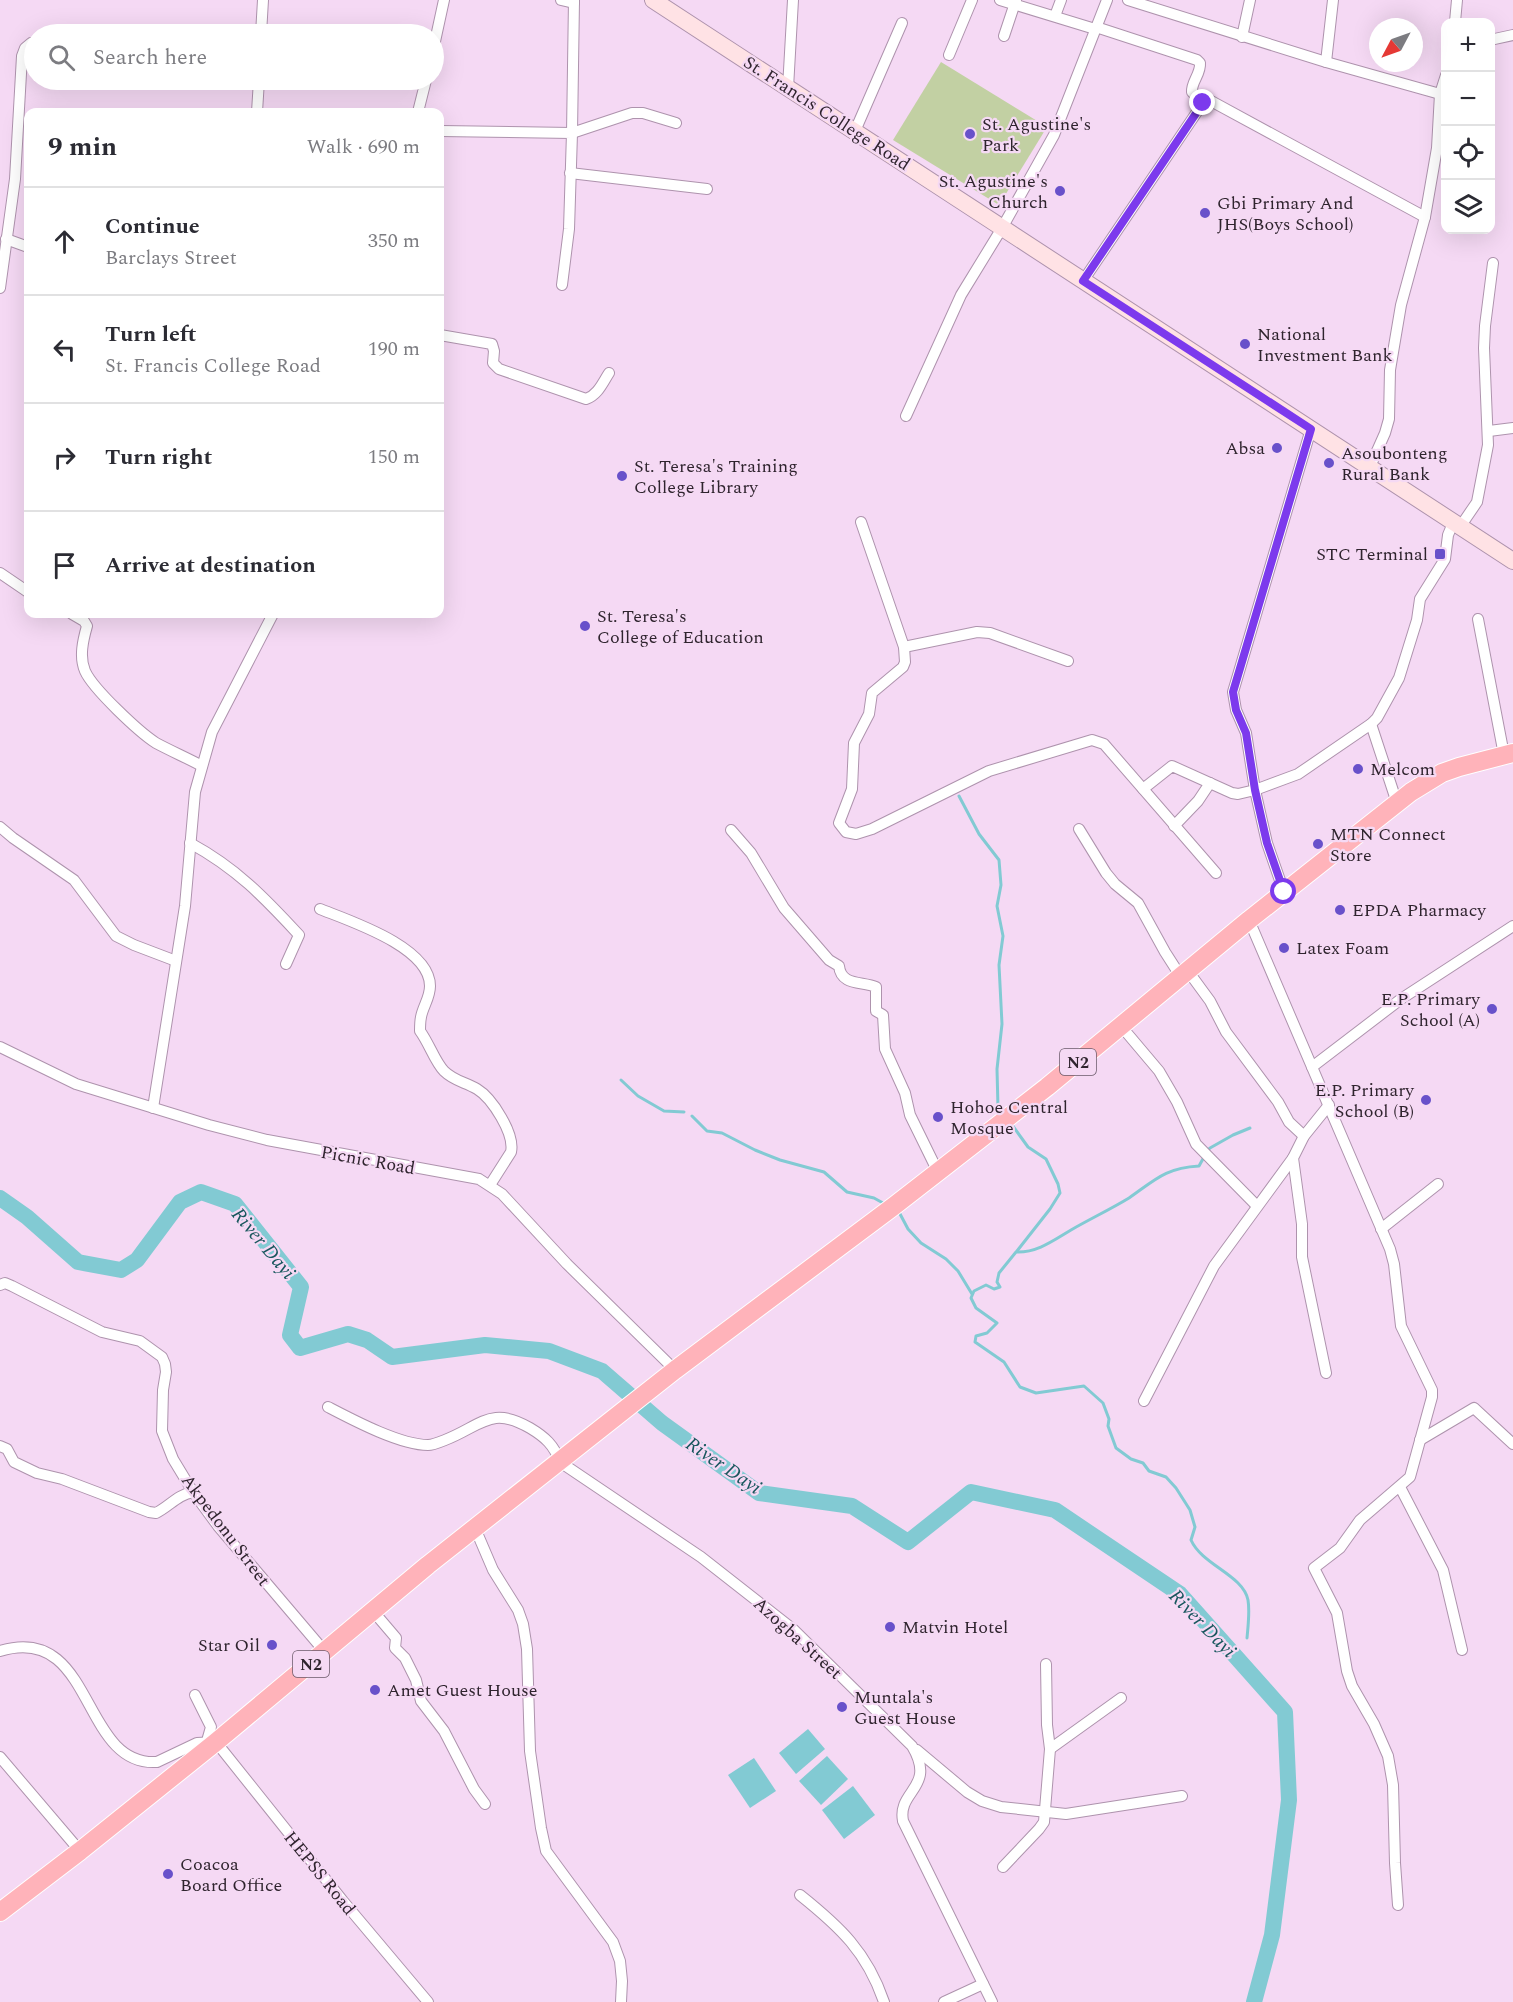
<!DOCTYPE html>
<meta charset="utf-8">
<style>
body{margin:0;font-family:Spectral,serif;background:#f7f7f7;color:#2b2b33}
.controls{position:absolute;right:18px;top:18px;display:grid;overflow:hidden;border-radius:12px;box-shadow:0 6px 24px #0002}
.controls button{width:54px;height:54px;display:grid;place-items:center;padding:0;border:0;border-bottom:2px solid #e1e1e2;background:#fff;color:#2b2b33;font:30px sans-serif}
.compass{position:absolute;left:1369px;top:18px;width:54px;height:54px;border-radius:50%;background:#fff;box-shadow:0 6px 24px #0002;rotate:229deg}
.stop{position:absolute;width:18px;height:18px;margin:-14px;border:4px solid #7c3aed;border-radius:50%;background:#fff}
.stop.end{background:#7c3aed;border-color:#fff;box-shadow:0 2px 6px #0008}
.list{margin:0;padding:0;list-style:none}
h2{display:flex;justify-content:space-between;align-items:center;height:78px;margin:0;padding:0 24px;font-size:26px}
h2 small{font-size:20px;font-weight:400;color:#7c7c81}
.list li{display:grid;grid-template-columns:39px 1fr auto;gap:18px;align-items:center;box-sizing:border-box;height:108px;padding:0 24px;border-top:2px solid #e1e1e2}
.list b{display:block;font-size:22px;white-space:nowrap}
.list p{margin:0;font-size:20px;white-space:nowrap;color:#7c7c81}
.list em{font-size:20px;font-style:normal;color:#7c7c81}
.icon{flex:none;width:33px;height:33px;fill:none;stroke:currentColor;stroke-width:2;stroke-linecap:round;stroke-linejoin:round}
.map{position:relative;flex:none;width:1513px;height:2002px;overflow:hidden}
.search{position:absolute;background:#fff;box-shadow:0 6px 24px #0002;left:24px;top:24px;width:420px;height:66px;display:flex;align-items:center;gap:15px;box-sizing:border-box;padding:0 21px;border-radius:33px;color:#7c7c81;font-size:22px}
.panel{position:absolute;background:#fff;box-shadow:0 6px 24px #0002;left:24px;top:108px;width:420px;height:510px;border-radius:12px}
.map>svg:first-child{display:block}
</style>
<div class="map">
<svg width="1513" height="2002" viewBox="0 0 1513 2002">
<rect width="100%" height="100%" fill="#f5d9f4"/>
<!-- pitch -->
<path fill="#c2d0a3" d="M 941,62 L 1047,127 L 999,205 L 893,140 Z"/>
<!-- water -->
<g fill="#82cad3">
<path d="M 808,1729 L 825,1749 L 796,1774 L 779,1753 Z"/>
<path d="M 827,1756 L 848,1779 L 821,1805 L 799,1781 Z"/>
<path d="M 754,1758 L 776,1791 L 750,1808 L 728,1775 Z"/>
<path d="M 853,1786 L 875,1815 L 844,1839 L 822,1810 Z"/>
</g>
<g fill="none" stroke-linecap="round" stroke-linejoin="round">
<!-- stream -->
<g stroke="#82cad3" stroke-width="3">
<path d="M 959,796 L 979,834 L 999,860 L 1001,885 L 997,906 L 1003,936 L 999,965 L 1002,1024 L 997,1069 L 998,1108 L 1002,1113"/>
<path d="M 621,1080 L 638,1096 L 664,1111 L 684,1112"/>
<path d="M 692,1116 L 707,1131 L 722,1133 L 755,1150 L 780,1160 L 824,1172 L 847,1192 L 874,1198 L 883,1203"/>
<path d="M 1010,1122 L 1028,1147 L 1046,1159 L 1058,1184 L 1060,1193 L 1050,1209 L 1017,1251"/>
<path d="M 1207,1151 L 1210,1148 L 1233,1135 L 1250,1128"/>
<path d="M 1204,1157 L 1199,1166 C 1165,1168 1155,1180 1129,1198 C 1111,1209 1090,1219 1071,1230 C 1054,1240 1037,1253 1016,1252 L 999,1273 L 997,1282 L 1000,1287 L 994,1289 L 986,1285 L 974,1291 L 971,1298 L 976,1308 L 997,1323 L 987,1333 L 976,1336 L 975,1342 L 1004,1362 L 1020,1387 L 1036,1393 L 1084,1386 L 1103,1403 L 1109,1419 L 1108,1426 L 1116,1448 L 1131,1459 L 1143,1463 L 1149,1471 L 1166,1477 L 1176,1488 L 1190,1510 L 1195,1527 L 1191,1540 C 1202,1565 1243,1575 1248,1600 C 1250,1612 1248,1626 1247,1638"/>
<path d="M 899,1212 L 908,1229 L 921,1243 L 946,1259 L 958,1271 L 972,1294"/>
</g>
<!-- river -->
<path stroke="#82cad3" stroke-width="16" d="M 0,1198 L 27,1217 L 78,1262 L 121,1270 L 137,1260 L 180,1202 L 201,1192 L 235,1204 L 301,1287 L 290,1335 L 300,1348 L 348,1334 L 367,1340 L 392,1357 L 485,1345 L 549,1351 L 602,1371 L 662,1423 L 759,1493 L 852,1506 L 908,1542 L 971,1492 L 1055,1510 L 1180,1594 L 1285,1712 L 1289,1800 L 1272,1935 L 1254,2002"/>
<!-- minor casing -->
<g stroke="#ae93ad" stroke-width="12">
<g id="minor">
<path d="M 561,0 L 574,3"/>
<path d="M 574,0 L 572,133 L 632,113 L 643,113 L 676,123"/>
<path d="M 1000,0 L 1095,29"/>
<path d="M 1128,0 L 1326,62 L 1440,94"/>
<path d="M 1055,16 L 1061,0"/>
<path d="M 1455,22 L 1457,0"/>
<path d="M 1096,27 L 1197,60 L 1200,63 C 1201,74 1191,82 1192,92 L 1203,103"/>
<path d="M 261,34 L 263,0"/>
<path d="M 1004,36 L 1016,0"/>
<path d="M 1242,37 L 1250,0"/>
<path d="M 1490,40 L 1513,35"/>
<path d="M 434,46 L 444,0"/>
<path d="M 949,55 L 972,0"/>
<path d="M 1326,62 L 1333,0"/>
<path d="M 788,88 L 793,0"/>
<path d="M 257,112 L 259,80"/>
<path d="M 418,112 L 426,80"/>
<path d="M 440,131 L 572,133 L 569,229 L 562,285"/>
<path d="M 855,131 L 902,23"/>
<path d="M 570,173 L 707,189"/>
<path d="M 6,239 L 28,247"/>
<path d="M 1083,281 L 1203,103 L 1211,101 L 1425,217"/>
<path d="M 0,288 L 15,179 L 22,56 L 25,48 L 31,43 L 34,43"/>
<path d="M 440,335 L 492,344 L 494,351 L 493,363 L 499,369 L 586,399 C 598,395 603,382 609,373"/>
<path d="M 906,416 L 961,295 L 1002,228 L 1054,135 L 1107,0"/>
<path d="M 1489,431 L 1513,428"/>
<path d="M 1369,469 L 1385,433 L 1389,419 L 1390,370 L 1401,305 L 1425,217 L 1437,148 L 1440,94 L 1446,75"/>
<path d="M 861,522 L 904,647 L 905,662 L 903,667 L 872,693 L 869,714 L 854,743 L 852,789 L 839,823 L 846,832 L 856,834 L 872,829 L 989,771 L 1092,740 L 1104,744 L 1216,873"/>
<path d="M 1460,527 L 1477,502 L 1488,445 L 1484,348 L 1485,326 L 1493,263"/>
<path d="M 0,573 L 28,592"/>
<path d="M 72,614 L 84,621 L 87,626 C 83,640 79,657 85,671 C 93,689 139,732 156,743 C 171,751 187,758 202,766"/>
<path d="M 1478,619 L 1504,755"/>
<path d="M 904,647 L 977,632 L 990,633 L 1068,661"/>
<path d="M 1371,724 L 1397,803"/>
<path d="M 1143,789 L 1172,766 L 1232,793 L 1238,794 L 1255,790 L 1298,774 L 1371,724 L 1377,718 L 1399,678 L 1417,620 L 1420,599 L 1445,559 L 1448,535 L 1453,523"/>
<path d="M 1174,826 L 1198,801 L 1210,783"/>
<path d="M 0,827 L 13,838 L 74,880 L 116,936 L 134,945 L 176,961"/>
<path d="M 1079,829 L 1106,873 L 1115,884 L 1138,903 L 1165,952 L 1181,977"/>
<path d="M 731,830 L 751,853 L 784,908 L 829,960 L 839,966 C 841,986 862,981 876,987 L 876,1011 L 883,1015 L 885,1049 L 905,1093 L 910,1115 L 938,1172"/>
<path d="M 190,843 C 236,868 264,897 299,935 L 286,964"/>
<path d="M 1284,892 L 1267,843 L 1255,790 L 1246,733 L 1236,710 L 1233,692 L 1311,429"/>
<path d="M 320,909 C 350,921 430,947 430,986 C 430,998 423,1006 421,1017 C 420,1022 420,1027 420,1031 C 429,1043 435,1062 444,1071 C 454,1081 465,1082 477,1089 C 492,1098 515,1134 511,1152 L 490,1185"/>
<path d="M 1249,920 L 1390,1249 L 1394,1264 L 1401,1326 L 1432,1390 L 1432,1397 L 1410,1477 L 1360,1520 L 1340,1548 L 1314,1568 L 1337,1613 L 1347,1671 L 1352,1686 L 1374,1724 L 1388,1756 L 1393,1785 L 1395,1863 L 1398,1905"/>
<path d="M 1188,971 L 1210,1001 L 1226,1032 L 1278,1102 L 1289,1122 L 1304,1136"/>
<path d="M 1121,1026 L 1159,1071 L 1177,1102 L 1196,1144 L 1257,1206"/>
<path d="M 0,1047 L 76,1084 L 209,1125 L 267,1140 L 479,1179 L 502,1194 L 567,1264 L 675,1370"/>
<path d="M 1312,1067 L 1401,999 L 1513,926"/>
<path d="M 153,1108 L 185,906 L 195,792 L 212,732 L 273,614"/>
<path d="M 1381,1229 L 1438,1184"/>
<path d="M 0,1285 L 5,1283 L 12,1286 L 102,1332 L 140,1341 L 162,1357 L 165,1364 L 166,1372 L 163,1390 L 162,1431 L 173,1459 L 193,1492 L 218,1526 L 325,1652"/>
<path d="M 1326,1373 L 1302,1257 L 1302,1224 L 1293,1158 L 1304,1136 L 1329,1105"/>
<path d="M 1144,1401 L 1214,1266 L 1293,1158"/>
<path d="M 328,1407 C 353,1420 400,1445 428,1445 C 433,1445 440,1442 445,1440 C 481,1426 491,1405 530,1428 C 545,1437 554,1445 560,1462 L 701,1557 L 794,1630 L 912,1746 C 937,1788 897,1790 903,1821 L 992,2002"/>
<path d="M 1420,1440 L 1474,1408 L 1513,1444"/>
<path d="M 0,1446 L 7,1449 L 14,1462 L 37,1473 L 62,1479 L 149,1512 L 156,1513 C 170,1506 177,1495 193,1492"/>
<path d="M 1400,1487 L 1443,1570 L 1462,1650"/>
<path d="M 475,1528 L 493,1570 L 518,1610 L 523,1624 L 527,1649 L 530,1751 L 541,1828 L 546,1851 L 613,1942 L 620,1961 L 622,1981 L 621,2002"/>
<path d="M 373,1611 L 396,1638 L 395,1648 L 405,1658 L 416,1680 L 421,1701 L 444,1731 L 474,1789 L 485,1804"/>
<path d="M 0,1651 C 95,1622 80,1767 157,1762 L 197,1743 L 216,1742 L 343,1901 L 428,2002"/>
<path d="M 195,1695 L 211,1727 L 207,1741"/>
<path d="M 1050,1749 L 1121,1698"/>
<path d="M 917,1750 L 967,1792 L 982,1801 L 1001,1807 L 1066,1814 L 1182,1796"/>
<path d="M 0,1757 L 80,1851"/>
<path d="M 1003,1867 L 1039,1829 L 1044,1822 L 1050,1749 L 1047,1725 L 1046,1664"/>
<path d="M 800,1895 C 840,1927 867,1952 884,2002"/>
<path d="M 944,2002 L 983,1984"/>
</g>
</g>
<!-- secondary casing -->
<g stroke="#ae93ad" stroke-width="18">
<path id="secondary" d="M 653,0 L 1513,561"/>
</g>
<!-- trunk casing -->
<g stroke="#fff" stroke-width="20">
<path id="trunk" d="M 0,1912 L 80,1851 L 216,1742 L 428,1565 L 675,1370 L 894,1206 L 1047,1087 L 1249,920 L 1411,792 L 1442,773 L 1459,767 L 1513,753"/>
</g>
<!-- minor -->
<use href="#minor" stroke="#fff" stroke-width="10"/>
<!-- secondary -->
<use href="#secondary" stroke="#ffe2e5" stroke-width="16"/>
<!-- trunk -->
<use href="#trunk" stroke="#ffb3ba" stroke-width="18"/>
</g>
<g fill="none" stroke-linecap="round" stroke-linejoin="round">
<!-- route -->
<path stroke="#7c3aed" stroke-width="8" d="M 1203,103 L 1083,281 L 1311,429 L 1233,692 L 1236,710 L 1246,733 L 1255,790 L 1267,843 L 1284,892"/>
</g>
<!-- markers -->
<g fill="#6851ca" stroke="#f5d9f4" stroke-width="2">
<circle cx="970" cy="134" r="6"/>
<circle cx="1060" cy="191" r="6"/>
<circle cx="1205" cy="213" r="6"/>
<circle cx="1245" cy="344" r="6"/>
<circle cx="1277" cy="448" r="6"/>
<circle cx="1329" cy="463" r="6"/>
<circle cx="622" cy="476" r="6"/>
<rect x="1434" y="548" width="12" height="12" rx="3"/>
<circle cx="585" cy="626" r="6"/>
<circle cx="1358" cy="769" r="6"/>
<circle cx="1318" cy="844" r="6"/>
<circle cx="1340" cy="910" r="6"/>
<circle cx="1284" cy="948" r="6"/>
<circle cx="1492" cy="1009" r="6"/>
<circle cx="1426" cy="1100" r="6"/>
<circle cx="938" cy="1117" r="6"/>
<circle cx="890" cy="1627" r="6"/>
<circle cx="272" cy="1645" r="6"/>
<circle cx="375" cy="1690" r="6"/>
<circle cx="842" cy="1707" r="6"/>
<circle cx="168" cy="1874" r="6"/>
</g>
<g text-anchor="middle" stroke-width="4.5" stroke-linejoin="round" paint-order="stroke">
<!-- shield labels -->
<g fill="#f5d9f4" stroke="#6a5a69" stroke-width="1.5">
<rect x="1060" y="1049" width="36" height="26" rx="4.5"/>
<rect x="293" y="1651" width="36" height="26" rx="4.5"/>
</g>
<g font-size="16" font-weight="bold" fill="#2f242e">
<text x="1078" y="1068">N2</text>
<text x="311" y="1670">N2</text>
</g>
<!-- street labels -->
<g font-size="18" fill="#2f242e" stroke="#f5d9f4">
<text transform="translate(827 113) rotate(33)" y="6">St. Francis College Road</text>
<text transform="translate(368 1160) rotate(10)" y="6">Picnic Road</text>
<text transform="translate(226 1530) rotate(53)" y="6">Akpedonu Street</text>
<text transform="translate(798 1638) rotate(42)" y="6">Azogba Street</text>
<text transform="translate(320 1873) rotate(51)" y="6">HEPSS Road</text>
</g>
<!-- poi labels -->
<g font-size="18" fill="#2f242e" stroke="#f5d9f4" text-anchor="start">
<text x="982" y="130">St. Agustine's<tspan x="982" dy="21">Park</tspan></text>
<text x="1048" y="187" text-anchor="end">St. Agustine's<tspan x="1048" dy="21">Church</tspan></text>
<text x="1217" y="209">Gbi Primary And<tspan x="1217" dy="21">JHS(Boys School)</tspan></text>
<text x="1257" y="340">National<tspan x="1257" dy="21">Investment Bank</tspan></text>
<text x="1265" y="454" text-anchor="end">Absa</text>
<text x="1341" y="459">Asoubonteng<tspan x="1341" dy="21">Rural Bank</tspan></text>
<text x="634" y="472">St. Teresa's Training<tspan x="634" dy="21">College Library</tspan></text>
<text x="1428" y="560" text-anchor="end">STC Terminal</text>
<text x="597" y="622">St. Teresa's<tspan x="597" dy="21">College of Education</tspan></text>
<text x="1370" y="775">Melcom</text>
<text x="1330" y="840">MTN Connect<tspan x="1330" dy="21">Store</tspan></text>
<text x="1352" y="916">EPDA Pharmacy</text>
<text x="1296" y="954">Latex Foam</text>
<text x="1480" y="1005" text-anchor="end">E.P. Primary<tspan x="1480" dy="21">School (A)</tspan></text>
<text x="1414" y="1096" text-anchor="end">E.P. Primary<tspan x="1414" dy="21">School (B)</tspan></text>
<text x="950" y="1113">Hohoe Central<tspan x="950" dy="21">Mosque</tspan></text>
<text x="902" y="1633">Matvin Hotel</text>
<text x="260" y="1651" text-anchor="end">Star Oil</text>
<text x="387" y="1696">Amet Guest House</text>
<text x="854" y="1703">Muntala's<tspan x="854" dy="21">Guest House</tspan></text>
<text x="180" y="1870">Coacoa<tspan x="180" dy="21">Board Office</tspan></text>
</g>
<!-- water labels -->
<g font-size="20" font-style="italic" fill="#19575e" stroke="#f5d9f4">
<text transform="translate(264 1243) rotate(50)" y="7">River Dayi</text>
<text transform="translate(724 1465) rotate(34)" y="7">River Dayi</text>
<text transform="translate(1203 1623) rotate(46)" y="7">River Dayi</text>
</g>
</g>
</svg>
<div class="controls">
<button>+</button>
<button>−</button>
<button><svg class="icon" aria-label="locate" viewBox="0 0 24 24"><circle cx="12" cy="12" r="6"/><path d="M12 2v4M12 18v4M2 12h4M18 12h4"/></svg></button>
<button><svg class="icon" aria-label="layers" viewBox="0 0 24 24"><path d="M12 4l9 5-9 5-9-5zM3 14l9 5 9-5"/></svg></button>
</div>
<svg class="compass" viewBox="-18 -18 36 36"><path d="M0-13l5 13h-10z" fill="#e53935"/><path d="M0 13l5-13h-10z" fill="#7c7c81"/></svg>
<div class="stop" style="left:1284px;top:892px"></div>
<div class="stop end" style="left:1203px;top:103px"></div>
<div class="search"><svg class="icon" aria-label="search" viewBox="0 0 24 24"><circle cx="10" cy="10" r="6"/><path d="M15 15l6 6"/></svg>Search here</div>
<section class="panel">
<h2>9 min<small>Walk · 690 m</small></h2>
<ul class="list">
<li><svg class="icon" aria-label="ahead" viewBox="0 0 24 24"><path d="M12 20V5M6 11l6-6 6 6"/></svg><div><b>Continue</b><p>Barclays Street</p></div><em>350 m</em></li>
<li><svg class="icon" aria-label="left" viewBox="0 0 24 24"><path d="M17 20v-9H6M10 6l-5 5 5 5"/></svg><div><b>Turn left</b><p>St. Francis College Road</p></div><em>190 m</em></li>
<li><svg class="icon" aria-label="right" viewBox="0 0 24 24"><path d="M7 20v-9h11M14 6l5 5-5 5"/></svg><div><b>Turn right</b></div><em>150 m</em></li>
<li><svg class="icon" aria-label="arrive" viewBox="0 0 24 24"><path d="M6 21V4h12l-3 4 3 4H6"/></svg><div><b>Arrive at destination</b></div></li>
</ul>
</section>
</div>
